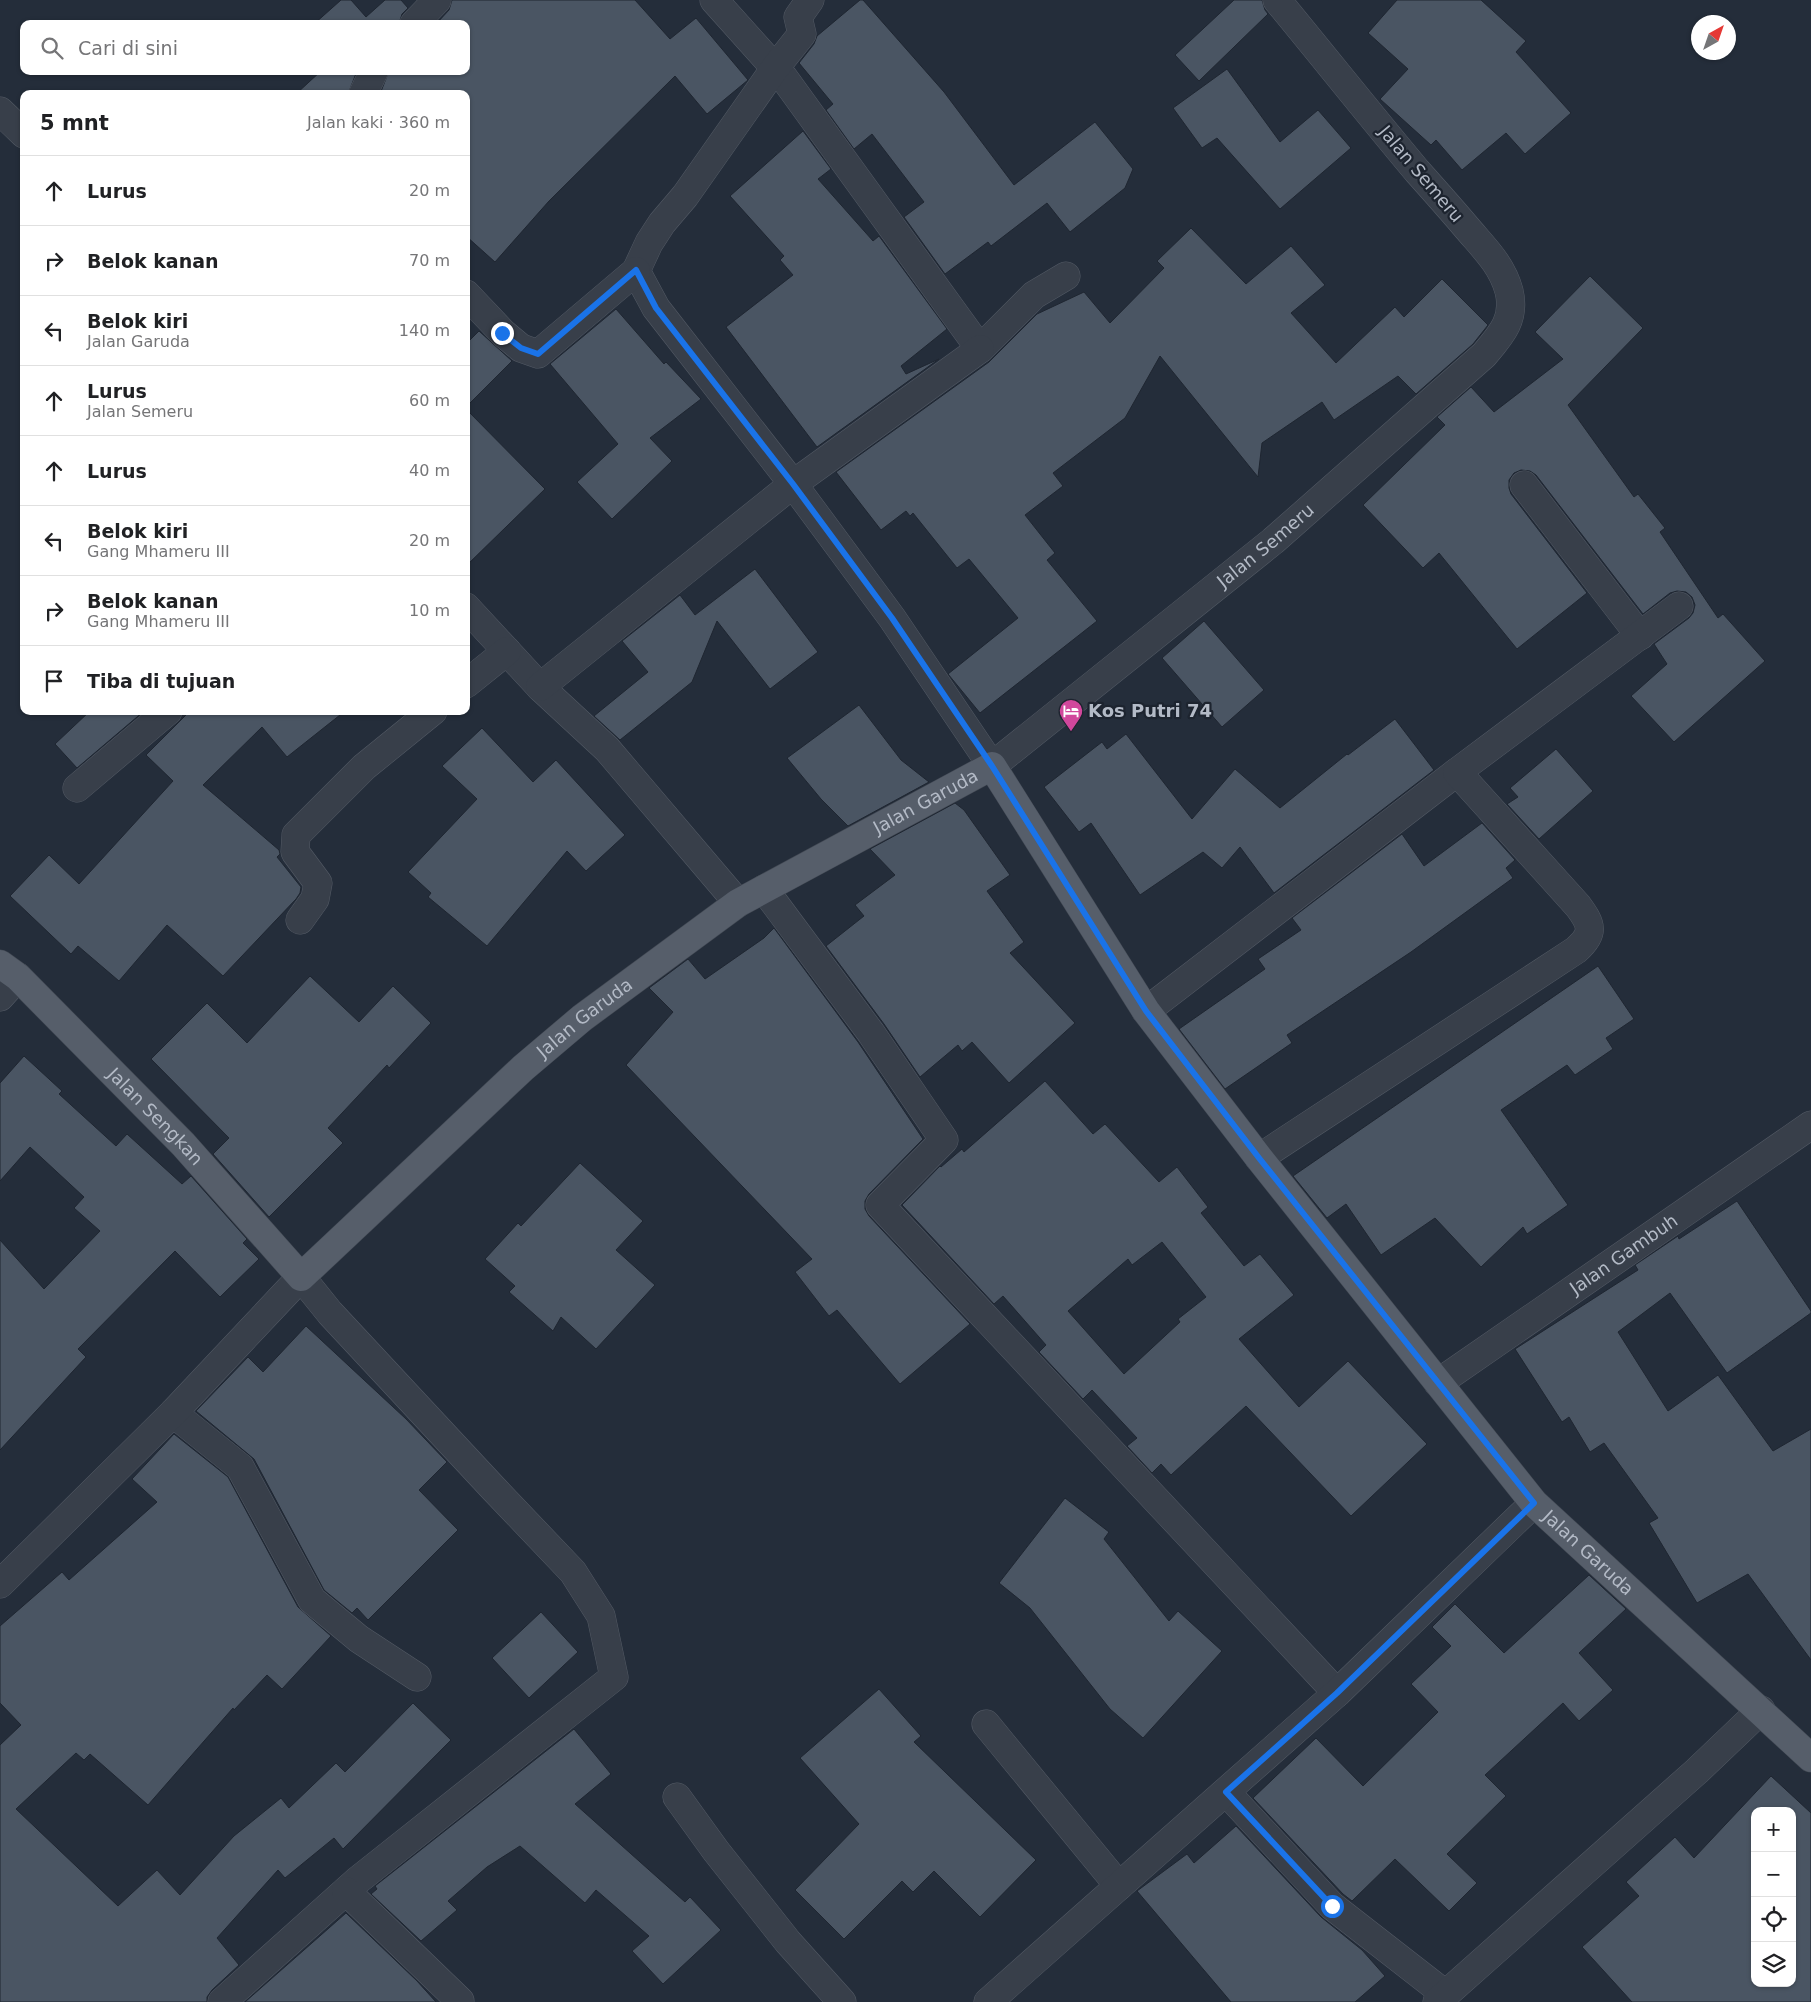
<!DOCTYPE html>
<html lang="id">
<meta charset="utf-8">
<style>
body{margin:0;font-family:"DejaVu Sans",sans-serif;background:#f2f2f2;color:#202124}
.controls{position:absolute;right:15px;bottom:15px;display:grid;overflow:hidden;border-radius:10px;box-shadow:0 1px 4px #0004}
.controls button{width:45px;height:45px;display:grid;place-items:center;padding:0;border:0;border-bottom:1px solid #e0e0e0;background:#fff;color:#202124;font:25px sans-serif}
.compass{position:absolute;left:1691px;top:15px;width:45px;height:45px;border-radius:50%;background:#fff;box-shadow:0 1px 4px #0004;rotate:40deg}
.stop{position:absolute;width:15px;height:15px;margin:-11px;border:4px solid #1a73e8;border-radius:50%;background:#fff}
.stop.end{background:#1a73e8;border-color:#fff;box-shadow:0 1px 5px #0008}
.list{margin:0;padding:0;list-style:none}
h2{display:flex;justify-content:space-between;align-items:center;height:65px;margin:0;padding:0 20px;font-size:21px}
h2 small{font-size:16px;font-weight:400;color:#757577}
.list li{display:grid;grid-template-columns:32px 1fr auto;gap:15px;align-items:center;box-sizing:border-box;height:70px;padding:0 20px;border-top:1px solid #e0e0e0}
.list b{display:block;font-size:19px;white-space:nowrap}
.list p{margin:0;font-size:16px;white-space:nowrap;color:#757577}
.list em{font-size:16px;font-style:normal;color:#757577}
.icon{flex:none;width:28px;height:28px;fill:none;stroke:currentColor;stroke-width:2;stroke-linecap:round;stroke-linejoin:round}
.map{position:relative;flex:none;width:1811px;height:2002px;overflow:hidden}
.search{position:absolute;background:#fff;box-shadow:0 1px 4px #0004;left:20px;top:20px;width:450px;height:55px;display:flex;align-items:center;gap:12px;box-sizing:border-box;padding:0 18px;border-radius:10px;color:#757577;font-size:19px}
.panel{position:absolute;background:#fff;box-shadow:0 1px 4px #0004;left:20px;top:90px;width:450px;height:625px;border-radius:10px}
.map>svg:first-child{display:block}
</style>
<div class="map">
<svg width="1811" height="2002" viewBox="0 0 1811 2002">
<rect width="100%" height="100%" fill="#242d3a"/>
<!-- building -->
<g fill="#4a5563" stroke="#1f2631" fill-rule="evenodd">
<path d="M 341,0 L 351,0 L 366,17 L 385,0 L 401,0 L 408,8 L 402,14 L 399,24 L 314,24 Z"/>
<path d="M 452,0 L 635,0 L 670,39 L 696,18 L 748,80 L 707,114 L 675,76 L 549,201 L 495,262 L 466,236 L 466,94 L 380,94 L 389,71 L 466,71 L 466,24 L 436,24 L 449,10 Z"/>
<path d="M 860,0 L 863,0 L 944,92 L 1014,185 L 1095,122 L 1133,169 L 1125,188 L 1070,232 L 1047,203 L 991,246 L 988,242 L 945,274 L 904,217 L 924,202 L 872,134 L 854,149 L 826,110 L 833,104 L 799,63 L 814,44 L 817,36 Z"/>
<path d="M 1234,0 L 1262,0 L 1265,10 L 1268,14 L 1199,81 L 1175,55 Z"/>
<path d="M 1397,0 L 1481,0 L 1526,41 L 1516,52 L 1571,113 L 1525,154 L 1506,133 L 1462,170 L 1436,140 L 1431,145 L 1380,99 L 1408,69 L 1368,33 Z"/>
<path d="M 1227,69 L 1280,142 L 1318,110 L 1351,148 L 1280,209 L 1217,138 L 1202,148 L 1173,108 Z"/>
<path d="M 321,71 L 357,71 L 348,94 L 296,94 Z"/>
<path d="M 803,131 L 831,169 L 818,179 L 873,241 L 879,236 L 947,329 L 901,366 L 906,374 L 939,359 L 817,447 L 726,327 L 793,275 L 780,260 L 784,256 L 730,196 Z"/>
<path d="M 1191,228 L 1246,284 L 1291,246 L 1325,285 L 1291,313 L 1336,363 L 1395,307 L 1404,317 L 1442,279 L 1488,325 L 1473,344 L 1416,394 L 1398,376 L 1334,420 L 1322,402 L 1262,443 L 1258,477 L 1160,356 L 1125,418 L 1053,473 L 1063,486 L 1025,515 L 1055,553 L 1047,560 L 1097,621 L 980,713 L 948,674 L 1018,618 L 969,559 L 957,568 L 913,513 L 910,516 L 906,511 L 881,530 L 836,472 L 989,362 L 1037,314 L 1084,292 L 1110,323 L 1164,268 L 1157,261 Z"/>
<path d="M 1590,276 L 1643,328 L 1568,405 L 1634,497 L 1638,494 L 1665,528 L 1660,532 L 1718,618 L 1723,614 L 1765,661 L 1674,742 L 1631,696 L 1667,664 L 1654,644 L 1689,618 L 1693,613 L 1695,605 L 1692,597 L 1686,592 L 1677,591 L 1670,593 L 1643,614 L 1536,475 L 1530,471 L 1521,470 L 1514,473 L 1509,480 L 1509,488 L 1511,494 L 1587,593 L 1517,649 L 1439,553 L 1423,568 L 1363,505 L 1445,425 L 1437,417 L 1471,387 L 1494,412 L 1563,359 L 1535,332 Z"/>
<path d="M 616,309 L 664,364 L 666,362 L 701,399 L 650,438 L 672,461 L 612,519 L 577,482 L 618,444 L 550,364 Z"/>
<path d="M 479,331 L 512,361 L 466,407 L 466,344 Z"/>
<path d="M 466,409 L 545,489 L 466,566 Z"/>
<path d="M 755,569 L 818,652 L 770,689 L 717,621 L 692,682 L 620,740 L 594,716 L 648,672 L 622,641 L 680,595 L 695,615 Z"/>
<path d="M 1204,621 L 1264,690 L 1222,727 L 1162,658 Z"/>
<path d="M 859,705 L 901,760 L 929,782 L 848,826 L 821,799 L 787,758 Z"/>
<path d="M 90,711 L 144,711 L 77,768 L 55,744 Z"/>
<path d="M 190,711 L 345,711 L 287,757 L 262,727 L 203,785 L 279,850 L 280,854 L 277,857 L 301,887 L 300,893 L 296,899 L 223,976 L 167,925 L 119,981 L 78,946 L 71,954 L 10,896 L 49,855 L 79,884 L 173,781 L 146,755 Z"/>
<path d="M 1395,719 L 1434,770 L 1274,893 L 1240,847 L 1222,868 L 1203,852 L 1140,895 L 1091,823 L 1079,832 L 1044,787 L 1102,742 L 1107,749 L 1126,734 L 1192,819 L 1235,769 L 1280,808 L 1347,754 L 1348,755 Z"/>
<path d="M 482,728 L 533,782 L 556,760 L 625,835 L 586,871 L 567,851 L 487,946 L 428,897 L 431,893 L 408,872 L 477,799 L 442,766 Z"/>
<path d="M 1556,749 L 1593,791 L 1539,839 L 1507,804 L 1518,797 L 1510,788 Z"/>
<path d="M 955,803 L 964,810 L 1010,875 L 987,891 L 1024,942 L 1010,953 L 1075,1023 L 1009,1083 L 972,1042 L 962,1051 L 958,1045 L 920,1077 L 884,1024 L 826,946 L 864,916 L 855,905 L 895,875 L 870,849 Z"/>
<path d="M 1482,823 L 1515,860 L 1506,868 L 1513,878 L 1411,952 L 1287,1035 L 1292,1043 L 1225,1089 L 1179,1029 L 1265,969 L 1258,959 L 1301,930 L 1292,918 L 1402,834 L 1424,866 Z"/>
<path d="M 774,928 L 858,1042 L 923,1139 L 869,1194 L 865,1201 L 865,1209 L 869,1216 L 970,1324 L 900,1384 L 837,1310 L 829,1316 L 795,1272 L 812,1259 L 626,1065 L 673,1012 L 649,988 L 688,959 L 705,979 L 764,938 Z"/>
<path d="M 1598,966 L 1634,1019 L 1606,1038 L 1613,1049 L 1575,1075 L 1567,1065 L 1501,1110 L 1568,1205 L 1527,1234 L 1523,1227 L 1481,1267 L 1435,1218 L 1381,1255 L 1346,1204 L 1327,1218 L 1293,1176 Z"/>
<path d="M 310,976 L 359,1022 L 393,986 L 431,1023 L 389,1068 L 387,1065 L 328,1128 L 343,1143 L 269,1217 L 213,1154 L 229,1138 L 151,1059 L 207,1003 L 247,1043 Z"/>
<path d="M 24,1056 L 62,1091 L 59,1094 L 116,1146 L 127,1134 L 182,1184 L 191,1176 L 247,1239 L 243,1243 L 259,1259 L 220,1297 L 175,1251 L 78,1349 L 86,1357 L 0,1450 L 0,1240 L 44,1289 L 100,1231 L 74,1208 L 84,1197 L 30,1147 L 0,1181 L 0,1083 Z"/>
<path d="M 1045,1081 L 1093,1134 L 1105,1124 L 1159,1182 L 1177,1167 L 1208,1207 L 1201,1213 L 1244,1266 L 1260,1254 L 1294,1295 L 1239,1339 L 1299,1407 L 1348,1361 L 1427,1444 L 1351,1516 L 1246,1406 L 1171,1475 L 1161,1464 L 1152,1473 L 1127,1446 L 1137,1438 L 1092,1390 L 1083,1399 L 1039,1352 L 1046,1345 L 1003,1296 L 994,1304 L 902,1205 L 940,1166 L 941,1167 L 962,1149 L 964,1152 ZM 1162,1242 L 1206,1297 L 1178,1319 L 1180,1322 L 1124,1374 L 1068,1311 L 1128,1259 L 1132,1265 Z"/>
<path d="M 580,1163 L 643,1221 L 616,1250 L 655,1285 L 596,1349 L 561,1317 L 553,1331 L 509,1292 L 515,1286 L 485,1259 L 518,1223 L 521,1226 Z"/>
<path d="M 1737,1201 L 1811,1311 L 1811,1313 L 1727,1373 L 1670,1293 L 1618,1332 L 1668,1411 L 1718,1375 L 1773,1451 L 1811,1429 L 1811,1660 L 1748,1574 L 1697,1603 L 1649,1523 L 1658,1518 L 1604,1443 L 1590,1452 L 1569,1417 L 1562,1422 L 1515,1349 L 1638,1270 L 1635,1265 L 1678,1236 L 1679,1239 Z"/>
<path d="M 306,1326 L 406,1419 L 447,1462 L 419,1490 L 458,1530 L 368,1620 L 357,1608 L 352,1613 L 324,1590 L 254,1459 L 196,1411 L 248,1357 L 263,1372 Z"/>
<path d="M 174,1434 L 228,1477 L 298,1607 L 331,1636 L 282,1689 L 267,1675 L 234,1710 L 233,1708 L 148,1805 L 90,1754 L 84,1760 L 76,1753 L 16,1809 L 118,1906 L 157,1870 L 180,1895 L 234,1836 L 281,1798 L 289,1808 L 336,1763 L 345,1772 L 413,1703 L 451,1740 L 343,1849 L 334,1838 L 285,1878 L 278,1870 L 217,1938 L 239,1965 L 212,1990 L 207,1997 L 207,2002 L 0,2002 L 0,1745 L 21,1725 L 0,1703 L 0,1626 L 62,1572 L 69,1580 L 157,1502 L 132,1479 Z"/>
<path d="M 1065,1498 L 1109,1532 L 1104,1539 L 1169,1621 L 1178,1611 L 1222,1651 L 1143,1738 L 1110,1709 L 1030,1608 L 999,1583 Z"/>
<path d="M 1589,1575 L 1626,1609 L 1579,1653 L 1613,1690 L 1579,1721 L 1563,1703 L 1485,1775 L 1506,1796 L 1447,1854 L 1477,1883 L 1449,1911 L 1395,1859 L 1352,1901 L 1343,1894 L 1253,1798 L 1316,1738 L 1363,1786 L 1438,1712 L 1411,1684 L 1451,1646 L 1432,1627 L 1455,1604 L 1504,1653 Z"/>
<path d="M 541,1612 L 578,1652 L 529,1698 L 492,1658 Z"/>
<path d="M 879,1689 L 921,1736 L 914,1742 L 1036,1860 L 980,1917 L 934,1871 L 913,1892 L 902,1881 L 844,1939 L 795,1890 L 859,1824 L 800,1758 Z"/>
<path d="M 574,1729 L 611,1774 L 575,1804 L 685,1902 L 690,1897 L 721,1930 L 663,1984 L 632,1951 L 649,1936 L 596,1890 L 585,1903 L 520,1846 L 487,1867 L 448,1901 L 457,1910 L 421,1941 L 371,1894 L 377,1889 L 375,1886 Z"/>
<path d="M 1771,1776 L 1811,1813 L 1811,2002 L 1632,2002 L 1582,1947 L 1639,1896 L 1626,1882 L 1675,1837 L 1694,1858 ZM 1755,1811 L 1792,1811 L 1792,1983 L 1755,1983 Z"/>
<path d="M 1236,1826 L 1321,1917 L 1362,1950 L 1385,1976 L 1355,2002 L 1231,2002 L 1137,1891 L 1187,1854 L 1194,1863 Z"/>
<path d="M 346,1913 L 417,1981 L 436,2002 L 245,2002 Z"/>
</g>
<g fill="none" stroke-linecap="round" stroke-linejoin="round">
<!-- minor casing -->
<g stroke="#535a65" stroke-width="29">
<g id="minor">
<path d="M 714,0 L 784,78 L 980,349 L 1034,295 L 1066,276"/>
<path id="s1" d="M 810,0 L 798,17 L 802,34 L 775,68 L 685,196 L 662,223 L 649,243 L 636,271 L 656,308 L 793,484 L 892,618 L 992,766 L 1273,541 L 1484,355 C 1501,335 1516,319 1509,291 C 1502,265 1484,248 1467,228 C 1451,209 1434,190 1417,171 C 1370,115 1324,57 1277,0"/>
<path d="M 414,24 L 437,0"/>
<path d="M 363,94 L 374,71"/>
<path d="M 0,111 L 24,134"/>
<path d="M 466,294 L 503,333 L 521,348 L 538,354 L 636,271"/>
<path d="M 1524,485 L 1640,636"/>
<path d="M 466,607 L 540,687 L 607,749 L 738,903"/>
<path d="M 466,684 L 507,651"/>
<path d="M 540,687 L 793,484 L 980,349"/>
<path d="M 77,788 L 168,711"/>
<path d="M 764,889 L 871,1033 L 944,1140 L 880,1205 L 1337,1693"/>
<path d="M 300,920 L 315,899 L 318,883 L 295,852 L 296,835 L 364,767 L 433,711"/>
<path d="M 0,997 L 18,977"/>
<path d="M 1146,1011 L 1457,772"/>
<path d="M 1259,1158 L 1576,950 C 1595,933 1592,925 1578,906 L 1457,772 L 1679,606"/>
<path id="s2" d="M 1438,1383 L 1811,1125"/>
<path d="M 173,1413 L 240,1467 L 312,1600 L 359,1639 L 417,1677"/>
<path d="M 0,1584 L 173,1413 L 301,1277 L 330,1313 L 493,1488 L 573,1572 L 601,1616 L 614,1677 L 358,1880 L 222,2002"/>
<path d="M 986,1724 L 1119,1886"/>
<path d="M 1226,1792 L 1332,1906 L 1445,1994"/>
<path d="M 677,1797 L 716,1851 L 788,1942 L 842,2002"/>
<path d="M 346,1891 L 460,2001"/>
<path d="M 988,2002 L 1337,1693 L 1534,1503"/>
<path d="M 1437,2002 L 1697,1771 L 1761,1710"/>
</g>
</g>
<!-- major casing -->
<g stroke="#414853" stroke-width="29">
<g id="major">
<path id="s3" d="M 0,964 L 18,977 L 183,1144 L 301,1277 L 523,1068 L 582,1018 L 738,903 L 992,766 L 1146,1011 L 1259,1158 L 1534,1503 L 1811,1758"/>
</g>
</g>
<!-- minor -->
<use href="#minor" stroke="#383f4a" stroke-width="28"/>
<!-- major -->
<use href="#major" stroke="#565e6a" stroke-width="28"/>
</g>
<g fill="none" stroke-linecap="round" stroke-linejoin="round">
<!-- route -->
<path stroke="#1a73e8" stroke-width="6" d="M 502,333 L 521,348 L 538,354 L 636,270 L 656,308 L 793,484 L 892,618 L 992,766 L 1146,1011 L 1259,1158 L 1534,1503 L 1337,1693 L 1226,1792 L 1332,1906"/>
</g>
<!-- icons -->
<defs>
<g id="hotel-pin" transform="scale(1.25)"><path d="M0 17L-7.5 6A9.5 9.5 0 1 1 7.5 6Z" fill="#d1479c" stroke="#1d242f"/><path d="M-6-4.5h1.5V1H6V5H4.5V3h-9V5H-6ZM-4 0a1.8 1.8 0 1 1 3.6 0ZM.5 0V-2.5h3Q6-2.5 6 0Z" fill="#fff"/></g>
</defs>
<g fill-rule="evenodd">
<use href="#hotel-pin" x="1071" y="711"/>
</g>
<g text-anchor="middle" stroke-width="4.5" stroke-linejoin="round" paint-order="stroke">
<!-- street labels -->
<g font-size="18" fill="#b3bac6" stroke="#1d242f">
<text transform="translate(1421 174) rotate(50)" y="6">Jalan Semeru</text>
<text dy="6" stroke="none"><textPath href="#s1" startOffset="1290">Jalan Semeru</textPath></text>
<text dy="6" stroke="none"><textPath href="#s3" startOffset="1224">Jalan Garuda</textPath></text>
<text dy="6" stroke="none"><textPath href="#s3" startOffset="819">Jalan Garuda</textPath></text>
<text dy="6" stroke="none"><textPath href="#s3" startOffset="218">Jalan Sengkan</textPath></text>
<text dy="6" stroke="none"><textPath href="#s2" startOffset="226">Jalan Gambuh</textPath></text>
<text dy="6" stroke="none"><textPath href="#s3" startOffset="2289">Jalan Garuda</textPath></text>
</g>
<!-- poi labels -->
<g font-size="18" font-weight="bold" fill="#b3bac6" stroke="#1d242f" text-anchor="start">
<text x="1088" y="717">Kos Putri 74</text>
</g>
</g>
</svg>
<div class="controls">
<button>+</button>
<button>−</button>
<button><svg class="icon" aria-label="locate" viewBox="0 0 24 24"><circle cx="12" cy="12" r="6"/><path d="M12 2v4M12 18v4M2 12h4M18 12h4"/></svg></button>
<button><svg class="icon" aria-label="layers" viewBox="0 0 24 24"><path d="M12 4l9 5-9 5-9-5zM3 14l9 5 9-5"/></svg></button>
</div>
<svg class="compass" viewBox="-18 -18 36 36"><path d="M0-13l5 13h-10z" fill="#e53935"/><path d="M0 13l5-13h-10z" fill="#757577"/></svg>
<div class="stop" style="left:1332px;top:1906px"></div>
<div class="stop end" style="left:502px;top:333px"></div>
<div class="search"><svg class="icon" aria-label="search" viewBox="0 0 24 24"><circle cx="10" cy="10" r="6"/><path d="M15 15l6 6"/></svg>Cari di sini</div>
<section class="panel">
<h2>5 mnt<small>Jalan kaki · 360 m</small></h2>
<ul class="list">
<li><svg class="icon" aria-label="ahead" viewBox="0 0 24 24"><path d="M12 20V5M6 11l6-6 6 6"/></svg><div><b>Lurus</b></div><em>20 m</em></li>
<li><svg class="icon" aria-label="right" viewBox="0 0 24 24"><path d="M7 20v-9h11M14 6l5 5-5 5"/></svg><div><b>Belok kanan</b></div><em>70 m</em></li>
<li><svg class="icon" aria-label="left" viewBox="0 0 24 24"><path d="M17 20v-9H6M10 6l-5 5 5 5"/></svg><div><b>Belok kiri</b><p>Jalan Garuda</p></div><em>140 m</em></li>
<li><svg class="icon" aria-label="ahead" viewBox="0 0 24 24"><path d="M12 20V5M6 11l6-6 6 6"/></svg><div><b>Lurus</b><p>Jalan Semeru</p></div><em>60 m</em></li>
<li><svg class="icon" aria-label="ahead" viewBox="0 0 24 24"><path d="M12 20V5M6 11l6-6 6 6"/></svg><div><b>Lurus</b></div><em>40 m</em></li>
<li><svg class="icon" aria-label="left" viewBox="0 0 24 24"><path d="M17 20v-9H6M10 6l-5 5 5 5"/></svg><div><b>Belok kiri</b><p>Gang Mhameru III</p></div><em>20 m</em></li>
<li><svg class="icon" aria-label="right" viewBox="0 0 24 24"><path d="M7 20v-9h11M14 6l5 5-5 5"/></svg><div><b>Belok kanan</b><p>Gang Mhameru III</p></div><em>10 m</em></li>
<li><svg class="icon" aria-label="arrive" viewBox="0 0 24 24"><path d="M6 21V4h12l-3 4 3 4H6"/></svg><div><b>Tiba di tujuan</b></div></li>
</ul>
</section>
</div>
